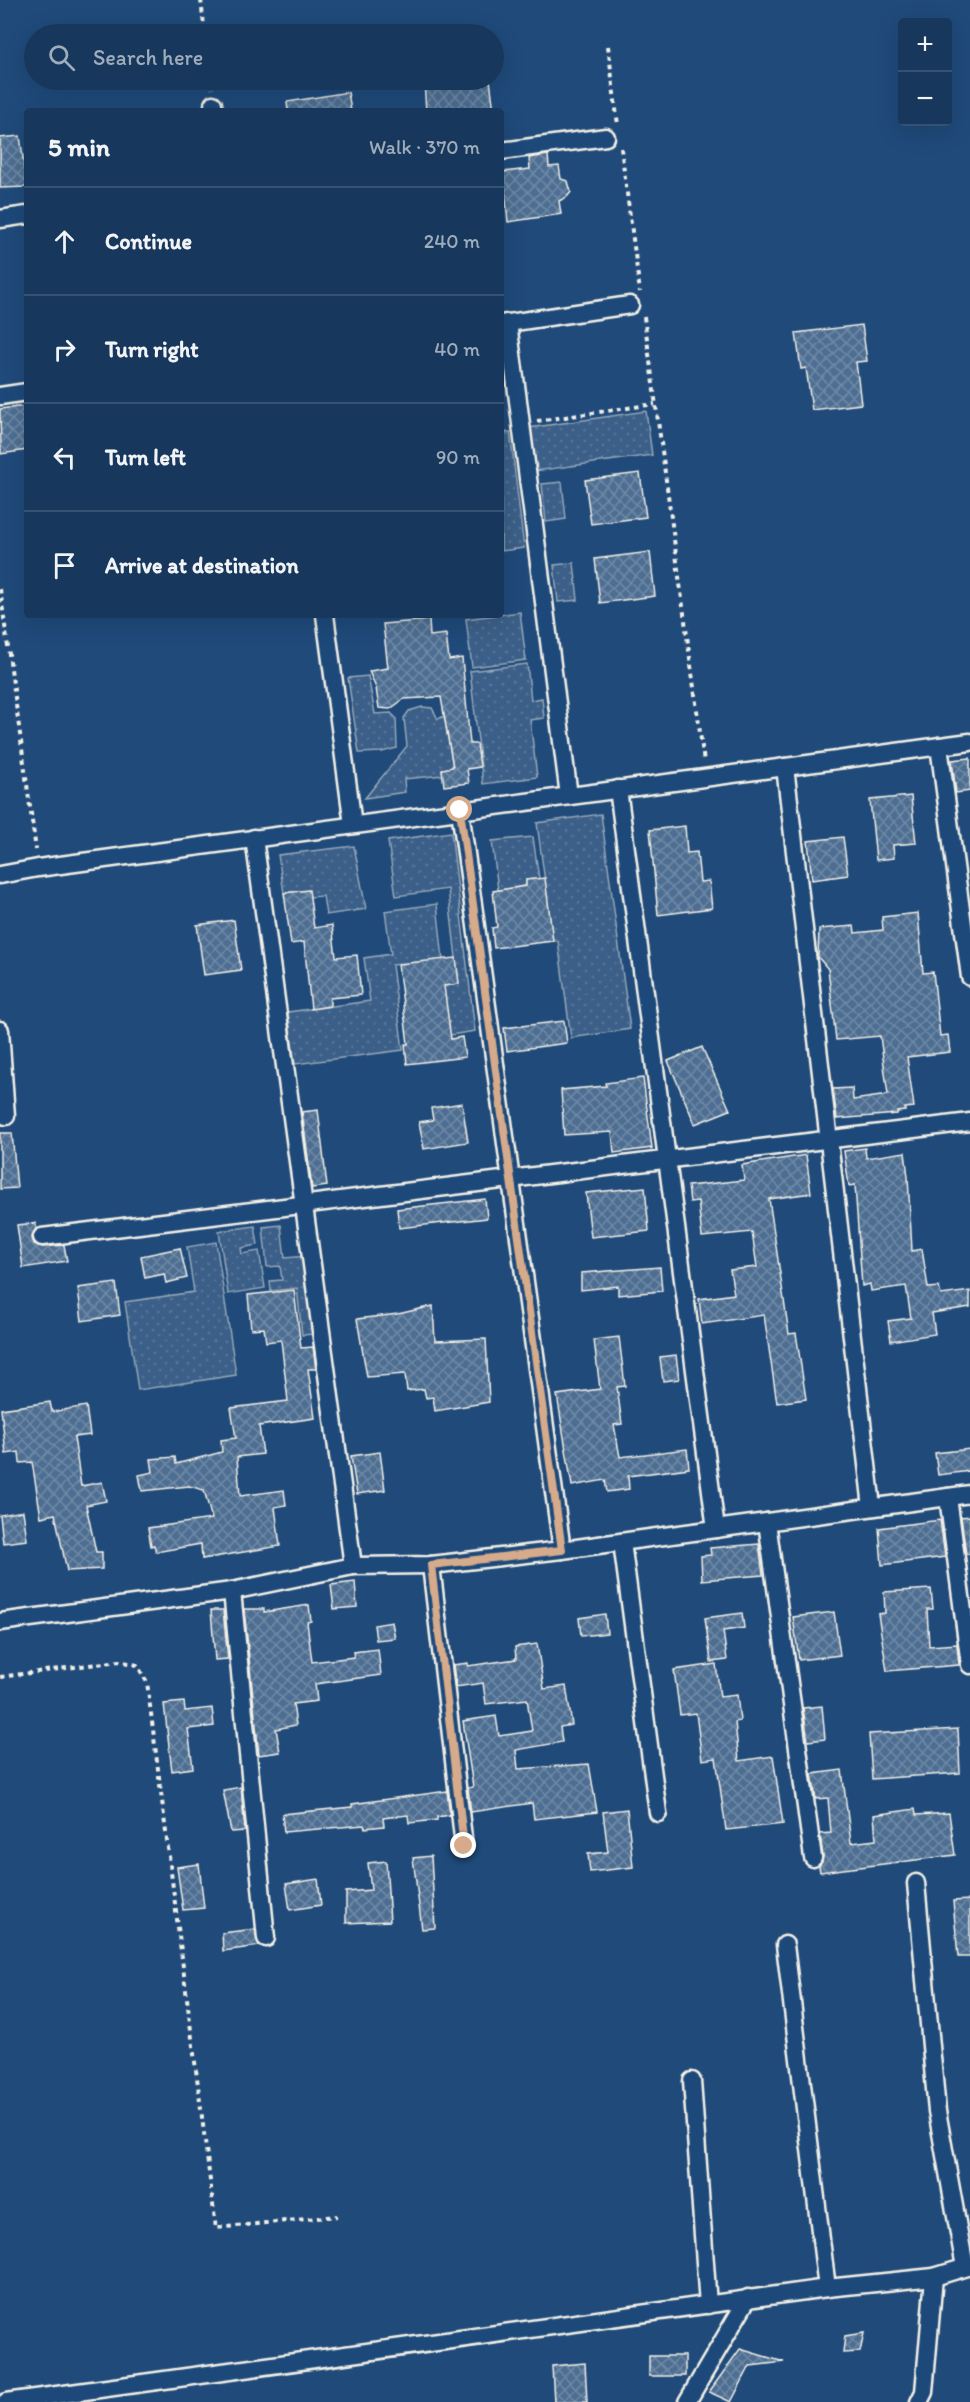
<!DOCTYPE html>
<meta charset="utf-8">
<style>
body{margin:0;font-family:Itim,sans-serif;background:#203f62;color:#f1f3f6}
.controls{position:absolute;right:18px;top:18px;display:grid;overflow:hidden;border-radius:6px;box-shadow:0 6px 24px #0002}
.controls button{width:54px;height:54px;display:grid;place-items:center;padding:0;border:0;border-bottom:2px solid #365272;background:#17385c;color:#f1f3f6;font:30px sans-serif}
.stop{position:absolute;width:18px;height:18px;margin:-14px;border:4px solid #d6ab8b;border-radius:50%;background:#fff}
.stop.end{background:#d6ab8b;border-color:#fff;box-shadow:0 2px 6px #0008}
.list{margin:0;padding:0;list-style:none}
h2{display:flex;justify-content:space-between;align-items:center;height:78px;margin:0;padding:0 24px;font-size:26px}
h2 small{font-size:20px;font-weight:400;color:#9eacbb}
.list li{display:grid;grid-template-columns:39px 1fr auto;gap:18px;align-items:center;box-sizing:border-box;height:108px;padding:0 24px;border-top:2px solid #365272}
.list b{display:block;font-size:22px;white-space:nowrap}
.list em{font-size:20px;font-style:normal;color:#9eacbb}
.icon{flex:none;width:33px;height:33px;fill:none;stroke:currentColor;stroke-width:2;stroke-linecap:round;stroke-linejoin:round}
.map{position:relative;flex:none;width:970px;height:2402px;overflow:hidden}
.search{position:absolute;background:#17385c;box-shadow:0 6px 24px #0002;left:24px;top:24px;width:480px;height:66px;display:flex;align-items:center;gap:15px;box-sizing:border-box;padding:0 21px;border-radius:33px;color:#9eacbb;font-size:22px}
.panel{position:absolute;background:#17385c;box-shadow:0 6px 24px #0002;left:24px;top:108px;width:480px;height:510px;border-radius:6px}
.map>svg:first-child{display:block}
</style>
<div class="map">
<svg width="970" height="2402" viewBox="0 0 970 2402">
<defs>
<pattern id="garden-dots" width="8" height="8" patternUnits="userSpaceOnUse" patternTransform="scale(1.5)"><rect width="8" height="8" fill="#3a5f88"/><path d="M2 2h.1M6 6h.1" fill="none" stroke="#577699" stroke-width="1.8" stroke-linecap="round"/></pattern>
<pattern id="building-cross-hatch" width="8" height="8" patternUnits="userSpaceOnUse" patternTransform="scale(1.5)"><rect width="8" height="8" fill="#4d6e92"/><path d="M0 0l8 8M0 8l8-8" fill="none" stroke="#708aa6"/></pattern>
</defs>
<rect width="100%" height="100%" fill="#1f4a7a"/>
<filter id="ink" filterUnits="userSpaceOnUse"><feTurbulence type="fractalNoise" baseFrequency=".0167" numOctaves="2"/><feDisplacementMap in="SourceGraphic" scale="12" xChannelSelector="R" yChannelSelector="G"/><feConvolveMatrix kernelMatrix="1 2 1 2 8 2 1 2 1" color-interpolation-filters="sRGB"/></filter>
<g filter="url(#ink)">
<!-- garden -->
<g fill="url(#garden-dots)" stroke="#97a8b8" stroke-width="1.5">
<path d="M 646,411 L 652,455 L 535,471 L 529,428 Z"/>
<path d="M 510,432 L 524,548 L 501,551 L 501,433 Z"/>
<path d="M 562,482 L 566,519 L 546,522 L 542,484 Z"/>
<path d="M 574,563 L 578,600 L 558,602 L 554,565 Z"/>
<path d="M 520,612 L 526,660 L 472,667 L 466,619 Z"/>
<path d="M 527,664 L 531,700 L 542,698 L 544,718 L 530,720 L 537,777 L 483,784 L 470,671 Z"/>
<path d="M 368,676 L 375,714 L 391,713 L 396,718 L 397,748 L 382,752 L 359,753 L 348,678 Z"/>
<path d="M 422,707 L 432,708 L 438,719 L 444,716 L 453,767 L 442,769 L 443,775 L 404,779 L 405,792 L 365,798 L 407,746 L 404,718 L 409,711 Z"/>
<path d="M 601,814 L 630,1029 L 571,1038 L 558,941 L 553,941 L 537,823 Z"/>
<path d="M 451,832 L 475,1031 L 425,1039 L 449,1025 L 441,986 L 459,984 L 448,889 L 396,896 L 388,841 Z"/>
<path d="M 533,837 L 539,879 L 526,880 L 526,886 L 498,890 L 492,841 Z"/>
<path d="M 354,846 L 366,909 L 326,915 L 323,896 L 310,897 L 308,890 L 284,893 L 278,855 Z"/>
<path d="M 437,904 L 444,969 L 415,963 L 392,965 L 403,1050 L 295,1064 L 288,1012 L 370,1001 L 364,958 L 391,954 L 385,911 Z"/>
<path d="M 281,1225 L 285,1258 L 306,1256 L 314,1334 L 302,1335 L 297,1288 L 271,1291 L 270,1281 L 282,1280 L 280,1266 L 267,1267 L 263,1227 Z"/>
<path d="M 255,1226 L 258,1245 L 241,1248 L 242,1254 L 259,1251 L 265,1288 L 228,1294 L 219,1231 Z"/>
<path d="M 216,1242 L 236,1375 L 138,1390 L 125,1302 L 194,1292 L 187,1247 Z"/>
</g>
<!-- building -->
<g fill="url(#building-cross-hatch)" stroke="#f4f1e8" stroke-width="1.5">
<path d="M 447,80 L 490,80 L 494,111 L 426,111 L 424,82 Z"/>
<path d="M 348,92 L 351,111 L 288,111 L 287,102 Z"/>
<path d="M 20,136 L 27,187 L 0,188 L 0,138 Z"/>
<path d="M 548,155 L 549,167 L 559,166 L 561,179 L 568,181 L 571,192 L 567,197 L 559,201 L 561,214 L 508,222 L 503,172 L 530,169 L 529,158 Z"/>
<path d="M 862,325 L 867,361 L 856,362 L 861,404 L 812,410 L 806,368 L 801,369 L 796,333 Z"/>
<path d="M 27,406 L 27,450 L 1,454 L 0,409 Z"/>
<path d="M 640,473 L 646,517 L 591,524 L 585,480 Z"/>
<path d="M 650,552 L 655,596 L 600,603 L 595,559 Z"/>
<path d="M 429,620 L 430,636 L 446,634 L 449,660 L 462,658 L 470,744 L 477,744 L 480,767 L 467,769 L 469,783 L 444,786 L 442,769 L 453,767 L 441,697 L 404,699 L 390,709 L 379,708 L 376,688 L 369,671 L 388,668 L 383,624 Z"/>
<path d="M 970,758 L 970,791 L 956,793 L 952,760 Z"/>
<path d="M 911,796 L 916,843 L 893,845 L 894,858 L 876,860 L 870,800 Z"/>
<path d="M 685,826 L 687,853 L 697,852 L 700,882 L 709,881 L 712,908 L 658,915 L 650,830 Z"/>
<path d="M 843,837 L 848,875 L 812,880 L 808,841 Z"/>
<path d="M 545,878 L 553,941 L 494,948 L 492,928 L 497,927 L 493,891 L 526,886 L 526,880 Z"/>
<path d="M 309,890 L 314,928 L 332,925 L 336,957 L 357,955 L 361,995 L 330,998 L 330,1006 L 311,1009 L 304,942 L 291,944 L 284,893 Z"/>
<path d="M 918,913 L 923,973 L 933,972 L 940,1036 L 948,1035 L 950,1052 L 907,1057 L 914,1107 L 905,1108 L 905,1111 L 897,1112 L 897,1114 L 837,1119 L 833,1089 L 852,1088 L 853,1100 L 888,1095 L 880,1036 L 836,1040 L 828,969 L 818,957 L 819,929 L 854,926 L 855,933 L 883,930 L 882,917 Z"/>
<path d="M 234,920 L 241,970 L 204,975 L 197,925 Z"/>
<path d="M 456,958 L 459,984 L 444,986 L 451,1039 L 462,1037 L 465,1057 L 407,1064 L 405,1044 L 408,1044 L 398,964 Z"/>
<path d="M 564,1021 L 567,1043 L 507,1051 L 504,1028 Z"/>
<path d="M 702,1047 L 730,1110 L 695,1124 L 668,1061 Z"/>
<path d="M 643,1078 L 652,1148 L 614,1153 L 612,1132 L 564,1135 L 561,1090 L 606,1086 L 605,1083 Z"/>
<path d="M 462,1103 L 468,1142 L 424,1149 L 419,1122 L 433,1120 L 431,1108 Z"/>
<path d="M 318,1110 L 327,1186 L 312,1188 L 302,1112 Z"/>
<path d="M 0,1133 L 12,1133 L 17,1188 L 0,1189 Z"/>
<path d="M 865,1148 L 866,1158 L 905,1152 L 908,1177 L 912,1251 L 922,1249 L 928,1288 L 939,1287 L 941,1295 L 970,1291 L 970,1307 L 932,1313 L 935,1334 L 891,1341 L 888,1321 L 911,1318 L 906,1286 L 871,1291 L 870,1284 L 862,1286 L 855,1185 L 849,1186 L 844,1151 Z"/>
<path d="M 806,1155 L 811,1193 L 769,1199 L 789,1334 L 796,1333 L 806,1399 L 777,1403 L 764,1315 L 702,1324 L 699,1299 L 734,1294 L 730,1270 L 757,1267 L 752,1232 L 702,1237 L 698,1201 L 690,1202 L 688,1186 L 744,1180 L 742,1165 Z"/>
<path d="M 645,1187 L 649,1231 L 591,1237 L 586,1193 Z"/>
<path d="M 485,1199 L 487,1218 L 399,1228 L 397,1209 Z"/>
<path d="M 36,1223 L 36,1228 L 32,1238 L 34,1244 L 43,1247 L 64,1245 L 67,1261 L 23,1268 L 17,1225 Z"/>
<path d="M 180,1248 L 187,1278 L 166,1283 L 164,1274 L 145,1278 L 141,1256 Z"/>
<path d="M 660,1267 L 662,1291 L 618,1295 L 618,1286 L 581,1290 L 581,1273 Z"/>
<path d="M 116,1283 L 120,1315 L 82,1321 L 78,1288 Z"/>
<path d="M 294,1290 L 301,1348 L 313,1347 L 316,1369 L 308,1369 L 315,1418 L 259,1426 L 263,1454 L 237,1457 L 240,1496 L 284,1490 L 286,1505 L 275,1507 L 280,1546 L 202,1559 L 201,1544 L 156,1552 L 154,1545 L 151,1546 L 148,1528 L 212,1519 L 204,1490 L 189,1486 L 142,1491 L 139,1475 L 153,1472 L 151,1459 L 175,1457 L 176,1464 L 222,1452 L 221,1440 L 236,1438 L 231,1408 L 288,1401 L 281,1340 L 266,1342 L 264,1328 L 251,1329 L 248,1295 Z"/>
<path d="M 433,1306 L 435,1341 L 486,1339 L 489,1402 L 435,1411 L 433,1397 L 426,1398 L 424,1389 L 407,1391 L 405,1374 L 367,1377 L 357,1319 L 398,1314 Z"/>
<path d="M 619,1337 L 625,1386 L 617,1387 L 622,1424 L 614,1425 L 620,1457 L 687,1449 L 689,1468 L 628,1476 L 629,1489 L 607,1492 L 605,1480 L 572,1486 L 557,1395 L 600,1389 L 594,1340 Z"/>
<path d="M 676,1355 L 679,1379 L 663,1381 L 660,1357 Z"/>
<path d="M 50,1402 L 52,1412 L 86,1406 L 90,1435 L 74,1437 L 81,1486 L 102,1482 L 106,1501 L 86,1505 L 96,1552 L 102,1552 L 102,1569 L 67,1571 L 55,1514 L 41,1517 L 32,1462 L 20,1463 L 19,1452 L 6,1454 L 1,1409 Z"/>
<path d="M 970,1449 L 970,1471 L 938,1475 L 935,1453 Z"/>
<path d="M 380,1452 L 385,1490 L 357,1494 L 351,1456 Z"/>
<path d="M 23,1511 L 27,1540 L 3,1543 L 0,1515 Z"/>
<path d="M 970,1516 L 970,1554 L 966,1554 L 961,1517 Z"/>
<path d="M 940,1520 L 945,1557 L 882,1565 L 879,1528 Z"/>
<path d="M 759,1544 L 763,1575 L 702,1580 L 701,1556 L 711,1555 L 710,1548 Z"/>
<path d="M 355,1582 L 357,1607 L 334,1609 L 331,1585 Z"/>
<path d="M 931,1589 L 933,1609 L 927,1609 L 929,1646 L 957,1644 L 959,1665 L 887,1671 L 878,1614 L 885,1613 L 884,1592 Z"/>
<path d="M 309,1605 L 311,1621 L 307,1622 L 312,1662 L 354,1657 L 353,1652 L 378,1649 L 381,1675 L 315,1684 L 317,1701 L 293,1704 L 296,1725 L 276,1729 L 280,1752 L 259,1755 L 244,1609 L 264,1609 L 264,1612 Z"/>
<path d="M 211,1610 L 223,1610 L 228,1659 L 215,1660 Z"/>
<path d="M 834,1612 L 840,1655 L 799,1660 L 793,1617 Z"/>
<path d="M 742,1613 L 744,1628 L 723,1631 L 727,1660 L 711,1662 L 705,1618 Z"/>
<path d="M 605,1614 L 607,1633 L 581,1636 L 579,1618 Z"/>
<path d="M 392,1622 L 395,1638 L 376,1640 L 374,1625 Z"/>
<path d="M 537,1644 L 544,1689 L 566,1686 L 572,1725 L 560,1727 L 562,1742 L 516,1750 L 518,1769 L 589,1764 L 597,1812 L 534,1819 L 532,1803 L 471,1812 L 468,1788 L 473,1787 L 463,1721 L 496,1716 L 499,1736 L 532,1731 L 527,1699 L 486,1704 L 483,1683 L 456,1687 L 453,1665 L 468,1663 L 468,1666 L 516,1659 L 515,1647 Z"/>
<path d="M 716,1664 L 720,1697 L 737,1695 L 740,1721 L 735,1722 L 739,1761 L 773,1756 L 783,1824 L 726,1830 L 716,1758 L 702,1760 L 696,1713 L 680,1715 L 674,1670 Z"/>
<path d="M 184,1702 L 185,1711 L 212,1708 L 214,1726 L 188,1729 L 193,1768 L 172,1771 L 164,1704 Z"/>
<path d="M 822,1706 L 825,1739 L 808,1741 L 803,1708 Z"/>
<path d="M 958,1729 L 960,1773 L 872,1779 L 869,1734 Z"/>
<path d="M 842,1770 L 851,1843 L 876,1840 L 874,1815 L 915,1809 L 916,1815 L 949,1813 L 955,1855 L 820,1872 L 819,1866 L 823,1857 L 820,1834 L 831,1833 L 828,1798 L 816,1799 L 812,1774 Z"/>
<path d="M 241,1787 L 245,1831 L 231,1832 L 223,1790 Z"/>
<path d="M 447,1791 L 450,1815 L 437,1817 L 437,1820 L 409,1823 L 408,1815 L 383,1818 L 384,1826 L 365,1828 L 364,1825 L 284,1832 L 282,1814 L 352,1807 L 352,1804 Z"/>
<path d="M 627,1809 L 633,1867 L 590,1872 L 588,1854 L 608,1852 L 603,1812 Z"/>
<path d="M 431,1856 L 435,1928 L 422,1929 L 413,1858 Z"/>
<path d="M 386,1861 L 390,1921 L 346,1923 L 346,1892 L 371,1890 L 368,1863 Z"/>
<path d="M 199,1864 L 204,1908 L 183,1910 L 177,1867 Z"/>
<path d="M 318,1879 L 321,1905 L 290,1910 L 286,1884 Z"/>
<path d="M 970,1900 L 970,1957 L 958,1957 L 953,1901 Z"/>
<path d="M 255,1929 L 259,1946 L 223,1951 L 222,1933 Z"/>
<path d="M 864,2333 L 860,2352 L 843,2353 L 845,2336 Z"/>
<path d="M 740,2349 L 784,2362 L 750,2366 L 731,2402 L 709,2392 Z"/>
<rect x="649" y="2356" width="36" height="20"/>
<path d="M 585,2363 L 587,2402 L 554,2402 L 552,2366 Z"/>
</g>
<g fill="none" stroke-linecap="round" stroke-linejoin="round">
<!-- street casing -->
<g stroke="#f4f1e8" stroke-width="21">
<g id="street">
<path d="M 213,104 L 214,111"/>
<path d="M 501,151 L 606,137"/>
<path d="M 0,219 L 27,215"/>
<path d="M 508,323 L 569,796"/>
<path d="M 501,324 L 630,305"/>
<path d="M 0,396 L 27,392"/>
<path d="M 325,615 L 353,825"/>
<path d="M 939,746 L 970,977"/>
<path d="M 785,767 L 872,1507"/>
<path d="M 618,789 L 716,1529"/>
<path d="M 460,810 L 562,1550"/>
<path d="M 254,838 L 353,1566"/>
<path d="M 0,875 L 38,868 L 970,742"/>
<path d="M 0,1030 L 6,1116"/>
<path d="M 42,1237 L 970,1122"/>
<path d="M 948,1497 L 970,1665"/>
<path d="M 767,1522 L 813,1858"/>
<path d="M 622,1542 L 658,1813"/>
<path d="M 431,1565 L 464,1846"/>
<path d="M 232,1591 L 266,1938"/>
<path d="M 0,1622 L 232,1591 L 353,1566 L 431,1565 L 562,1550 L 970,1494"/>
<path d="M 916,1883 L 937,2111 L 965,2267"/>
<path d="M 785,1945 L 827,2288"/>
<path d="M 692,2081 L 708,2305"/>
<path d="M 6,2402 L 827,2288 L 934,2277 L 970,2266"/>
<path d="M 687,2402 L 748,2298"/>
<path d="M 919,2402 L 924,2392 L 934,2277"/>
</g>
</g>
<!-- path -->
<g stroke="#f4f1e8" stroke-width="4" stroke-dasharray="4.5 4.5" stroke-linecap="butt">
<path d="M 201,0 L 205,34"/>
<path d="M 608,46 L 618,125"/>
<path d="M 210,80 L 212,89"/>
<path d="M 621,148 L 640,292"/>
<path d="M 644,317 L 704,762"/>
<path d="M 537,421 L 655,404"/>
<path d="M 0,589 L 36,850"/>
<path d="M 0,1677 L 119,1661 L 137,1665 L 147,1682 L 216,2228 L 337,2216"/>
</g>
<!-- street -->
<use href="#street" stroke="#1f4a7a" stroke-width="16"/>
</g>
</g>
<g fill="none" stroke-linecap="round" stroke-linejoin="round" filter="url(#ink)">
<!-- route -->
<path stroke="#d6ab8b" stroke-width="8" d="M 460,810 L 562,1550 L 431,1565 L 464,1846"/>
</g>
</svg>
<div class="controls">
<button>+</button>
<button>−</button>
</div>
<div class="stop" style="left:460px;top:810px"></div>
<div class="stop end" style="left:464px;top:1846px"></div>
<div class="search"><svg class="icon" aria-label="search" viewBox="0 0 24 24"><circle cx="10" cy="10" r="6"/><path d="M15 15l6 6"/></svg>Search here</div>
<section class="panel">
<h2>5 min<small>Walk · 370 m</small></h2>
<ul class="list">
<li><svg class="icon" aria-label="ahead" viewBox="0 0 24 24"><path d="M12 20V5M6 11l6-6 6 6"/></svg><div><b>Continue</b></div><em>240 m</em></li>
<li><svg class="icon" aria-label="right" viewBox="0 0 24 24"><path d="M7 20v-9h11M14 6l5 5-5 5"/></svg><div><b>Turn right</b></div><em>40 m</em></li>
<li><svg class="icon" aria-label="left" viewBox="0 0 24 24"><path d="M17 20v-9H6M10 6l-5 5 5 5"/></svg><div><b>Turn left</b></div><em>90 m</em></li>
<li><svg class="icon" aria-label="arrive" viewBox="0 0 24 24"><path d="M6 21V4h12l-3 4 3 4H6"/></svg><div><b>Arrive at destination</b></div></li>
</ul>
</section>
</div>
